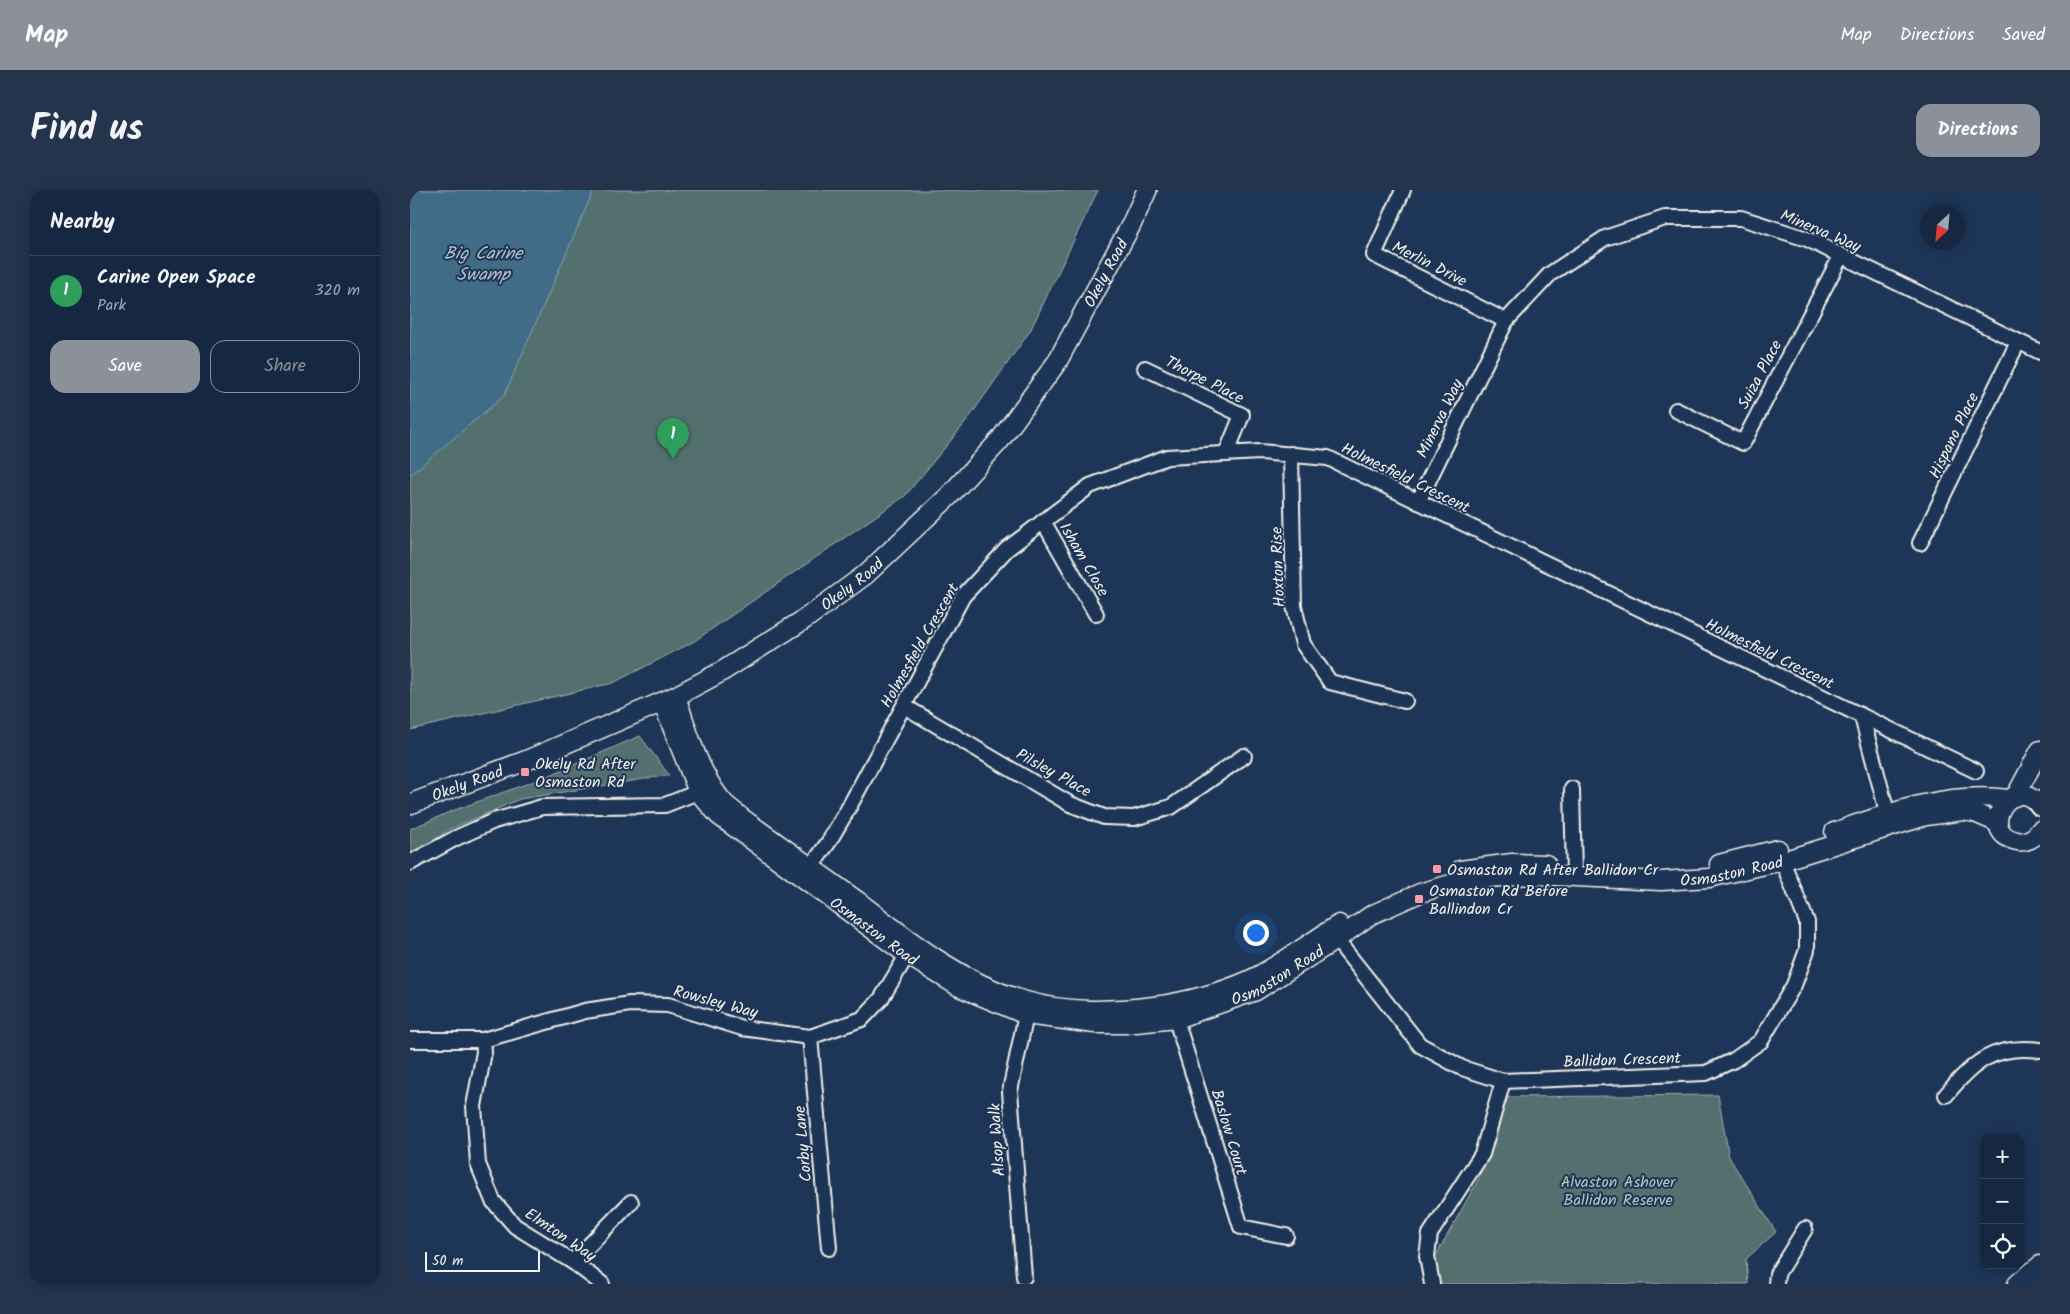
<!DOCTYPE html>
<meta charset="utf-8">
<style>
body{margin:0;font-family:Kalam,sans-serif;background:#23344c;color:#f1f3f6}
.controls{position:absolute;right:15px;bottom:15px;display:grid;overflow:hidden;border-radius:10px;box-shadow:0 2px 12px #0003}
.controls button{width:45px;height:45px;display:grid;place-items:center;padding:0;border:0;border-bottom:1px solid #35445a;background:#162841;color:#f1f3f6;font:25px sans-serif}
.compass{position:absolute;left:1510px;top:15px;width:45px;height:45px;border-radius:50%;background:#162841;box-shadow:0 2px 12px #0003;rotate:206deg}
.scale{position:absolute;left:15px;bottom:12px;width:115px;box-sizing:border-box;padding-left:5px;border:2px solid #f4f1e8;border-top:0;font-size:14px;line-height:18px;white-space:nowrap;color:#f4f1e8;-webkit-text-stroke:4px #1d3557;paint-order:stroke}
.you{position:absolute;left:845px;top:742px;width:18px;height:18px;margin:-12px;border:4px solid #fff;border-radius:50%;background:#1a73e8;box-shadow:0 0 0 8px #1a73e833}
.badge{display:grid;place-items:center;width:32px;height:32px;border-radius:50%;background:#8c9099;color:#fff;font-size:16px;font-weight:700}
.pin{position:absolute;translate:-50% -41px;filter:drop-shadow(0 1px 2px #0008)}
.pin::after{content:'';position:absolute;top:26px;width:18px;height:15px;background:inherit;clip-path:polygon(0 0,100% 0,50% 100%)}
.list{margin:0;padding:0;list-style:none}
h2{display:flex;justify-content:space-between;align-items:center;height:65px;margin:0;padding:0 20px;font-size:21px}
h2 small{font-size:16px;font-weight:400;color:#9ea6b1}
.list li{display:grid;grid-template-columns:32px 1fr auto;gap:15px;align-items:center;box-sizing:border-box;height:70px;padding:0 20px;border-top:1px solid #35445a}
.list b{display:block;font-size:19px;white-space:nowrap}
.list p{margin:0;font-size:16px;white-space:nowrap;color:#9ea6b1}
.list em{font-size:16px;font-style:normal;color:#9ea6b1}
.actions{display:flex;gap:10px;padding:15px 20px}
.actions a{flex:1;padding:11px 0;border:1px solid #8c9099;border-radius:15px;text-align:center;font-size:18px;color:#8c9099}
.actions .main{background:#8c9099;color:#fff}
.icon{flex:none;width:28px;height:28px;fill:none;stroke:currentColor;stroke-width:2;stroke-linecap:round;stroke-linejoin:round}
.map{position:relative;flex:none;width:1630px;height:1094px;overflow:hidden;border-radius:15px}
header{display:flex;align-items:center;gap:30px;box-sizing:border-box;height:70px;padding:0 25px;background:#8c9099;color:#fff}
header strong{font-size:24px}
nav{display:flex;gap:28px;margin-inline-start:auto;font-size:18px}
.intro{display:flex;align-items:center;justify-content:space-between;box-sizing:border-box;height:120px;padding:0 30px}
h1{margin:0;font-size:35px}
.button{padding:12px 22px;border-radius:15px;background:#8c9099;color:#fff;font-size:18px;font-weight:700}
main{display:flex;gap:30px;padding:0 30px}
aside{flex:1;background:#162841;border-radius:15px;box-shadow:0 2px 12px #0003}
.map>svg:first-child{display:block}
</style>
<header>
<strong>Map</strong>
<nav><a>Map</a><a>Directions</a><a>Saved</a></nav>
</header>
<div class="intro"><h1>Find us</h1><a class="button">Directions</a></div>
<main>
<aside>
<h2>Nearby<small></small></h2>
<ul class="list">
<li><span class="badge" style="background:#2e9e5b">1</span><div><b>Carine Open Space</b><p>Park</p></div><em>320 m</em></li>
</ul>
<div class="actions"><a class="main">Save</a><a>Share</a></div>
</aside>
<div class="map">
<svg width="1630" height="1094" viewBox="0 0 1630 1094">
<rect width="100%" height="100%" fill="#1d3557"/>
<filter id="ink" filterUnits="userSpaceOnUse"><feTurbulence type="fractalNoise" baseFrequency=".02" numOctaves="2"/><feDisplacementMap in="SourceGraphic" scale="10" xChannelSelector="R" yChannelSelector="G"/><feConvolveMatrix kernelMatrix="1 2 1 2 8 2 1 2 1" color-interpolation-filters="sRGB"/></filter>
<g filter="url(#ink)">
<!-- green -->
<g fill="#52706e" stroke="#a3b0ab">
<path d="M 0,0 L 688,0 L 620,141 L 556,232 L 495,306 L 283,452 L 203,493 L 0,540 Z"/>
<path d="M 230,546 L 259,585 L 110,609 L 38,640 L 0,669 L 0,639 L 42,621 L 138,586 Z"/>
<path d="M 1308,905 L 1319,967 L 1366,1042 L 1336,1069 L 1338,1094 L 1018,1094 L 1018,1080 L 1068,990 L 1098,907 Z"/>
</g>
<!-- water -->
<path fill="#416c88" stroke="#89a1ae" d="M 0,0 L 184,0 L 94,206 L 0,285 Z"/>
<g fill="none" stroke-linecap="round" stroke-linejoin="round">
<!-- minor casing -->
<g stroke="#f4f1e8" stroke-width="18">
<g id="minor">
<path d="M 993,0 L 964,65 L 1096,131"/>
<path d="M 735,178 L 832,225 L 816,264"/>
<path d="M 1266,220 L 1333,253 L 1431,66"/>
<path d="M 881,264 L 884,416 L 893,454 L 920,492 L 995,511"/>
<path d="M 1008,312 L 1096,131 L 1140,84 L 1195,48 L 1255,28 L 1331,28 L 1397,49 L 1630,162"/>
<path d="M 633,331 L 686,424"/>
<path d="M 1510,353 L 1608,152"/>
<path d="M 494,516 L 660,614 L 694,627 L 724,628 L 761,617 L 834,566"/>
<path d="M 1452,527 L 1480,633"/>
<path d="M 1162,599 L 1164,686"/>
<path d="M 0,673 L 46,648 L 84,631 L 132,617 L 255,615 L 288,602 L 295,597"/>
<path d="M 396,684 L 418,653 L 438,619 L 553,406 L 597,359 L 680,296 L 757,267 L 850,262 L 918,268 L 1566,581"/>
<path d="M 921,743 L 1010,855 L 1052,878 L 1093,891 L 1296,883 L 1324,870 L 1351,851 L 1384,795 L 1397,760 L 1397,732 L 1369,663"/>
<path d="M 763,820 L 831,1037 L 876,1046"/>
<path d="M 400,847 L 419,1058"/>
<path d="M 0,850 L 73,850 L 175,821 L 220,814 L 258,815 L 332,838 L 400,847 L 452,829 L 471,809 L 502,757"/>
<path d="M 73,850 L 74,862 L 64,916 L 68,974 L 83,1011 L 105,1036 L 163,1072 L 192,1094"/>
<path d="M 1536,905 C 1563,872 1585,854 1630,860"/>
<path d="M 163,1072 L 221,1012"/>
<path d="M 614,1087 L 600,901 L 618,815"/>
<path d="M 1022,1094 L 1017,1066 L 1020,1044 L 1072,964 L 1093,891"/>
<path d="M 1366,1094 L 1367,1084 L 1395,1039"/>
</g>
</g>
<!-- tertiary casing -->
<g stroke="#f4f1e8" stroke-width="21">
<g id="tertiary">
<path d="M 266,506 C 278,541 288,580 311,609 C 316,616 325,621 331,627 C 370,655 409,683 448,711 C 500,751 552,793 616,811 C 658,823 702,821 744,816 C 775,812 822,800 849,785 C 877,770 902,751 929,734"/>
<path id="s1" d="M 252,512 L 288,602 L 309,626 L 332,643 L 497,765 L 549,797 L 616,825 L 685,834 L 716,834 L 766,829 L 846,801 L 926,750 L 961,725 L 1010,703 L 1044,693 L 1065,689 L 1123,685 L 1251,691 L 1299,688 L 1372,671 L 1516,626 L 1553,621 L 1565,623 L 1588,633"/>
<path d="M 1605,607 L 1630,560"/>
<path d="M 1630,617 C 1604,579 1564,642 1607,651 C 1616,653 1625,648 1630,640"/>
<path d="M 1424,642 C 1481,622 1538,601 1598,609"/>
<path d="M 1309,674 L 1368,659"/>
<path d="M 1050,680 L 1102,673 L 1136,674"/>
<path d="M 1607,1094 L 1630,1075"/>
<path d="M 1626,1094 L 1630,1091"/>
</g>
</g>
<!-- secondary casing -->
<g stroke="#f4f1e8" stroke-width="22">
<g id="secondary">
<path id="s2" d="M 0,614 L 115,571 L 266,506 L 311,482 L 395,429 L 455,385 L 539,306 L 590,250 L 647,172 L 721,35 L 737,0"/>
</g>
</g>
<!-- minor -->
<use href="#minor" stroke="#1d3557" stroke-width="14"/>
<!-- tertiary -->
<use href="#tertiary" stroke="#1d3557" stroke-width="18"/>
<!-- secondary -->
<use href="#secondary" stroke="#1d3557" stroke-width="19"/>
</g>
</g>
<!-- markers -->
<g fill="#ff9aa2" stroke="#1d3557" stroke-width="2">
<rect x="110" y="577" width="10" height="10" rx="2.5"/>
<rect x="1022" y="674" width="10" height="10" rx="2.5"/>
<rect x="1004" y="704" width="10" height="10" rx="2.5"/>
</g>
<g text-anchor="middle" stroke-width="4" stroke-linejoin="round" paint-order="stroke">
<!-- street labels -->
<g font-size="16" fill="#f4f1e8" stroke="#1d3557">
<text transform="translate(1411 40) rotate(23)" y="6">Minerva Way</text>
<text transform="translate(1020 73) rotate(27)" y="6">Merlin Drive</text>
<text dy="6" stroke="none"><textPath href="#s2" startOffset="901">Okely Road</textPath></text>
<text transform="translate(1349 184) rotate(-62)" y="6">Suiza Place</text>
<text transform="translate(795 189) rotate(27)" y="6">Thorpe Place</text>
<text transform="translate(1029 228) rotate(-64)" y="6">Minerva Way</text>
<text transform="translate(1543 245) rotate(-64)" y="6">Hispano Place</text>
<text transform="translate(996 287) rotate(26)" y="6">Holmesfield Crescent</text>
<text transform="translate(675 369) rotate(60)" y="6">Isham Close</text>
<text transform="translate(867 377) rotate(-92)" y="6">Hoxton Rise</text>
<text dy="6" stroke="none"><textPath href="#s2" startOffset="496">Okely Road</textPath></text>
<text transform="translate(509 455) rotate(-60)" y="6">Holmesfield Crescent</text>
<text transform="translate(1360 463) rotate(26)" y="6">Holmesfield Crescent</text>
<text transform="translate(644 582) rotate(29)" y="6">Pilsley Place</text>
<text dy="6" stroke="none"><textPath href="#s2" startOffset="61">Okely Road</textPath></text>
<text dy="6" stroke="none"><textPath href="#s1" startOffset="1238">Osmaston Road</textPath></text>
<text dy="6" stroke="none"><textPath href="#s1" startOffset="322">Osmaston Road</textPath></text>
<text dy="6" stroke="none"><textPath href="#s1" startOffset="758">Osmaston Road</textPath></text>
<text transform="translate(306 811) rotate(15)" y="6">Rowsley Way</text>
<text transform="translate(1212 869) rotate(-2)" y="6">Ballidon Crescent</text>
<text transform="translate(820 942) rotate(73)" y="6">Baslow Court</text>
<text transform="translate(586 950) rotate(-94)" y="6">Alsop Walk</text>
<text transform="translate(392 954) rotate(-95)" y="6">Corby Lane</text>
<text transform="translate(151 1044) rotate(34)" y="6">Elmton Way</text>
</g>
<!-- poi labels -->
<g font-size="16" fill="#f4f1e8" stroke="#1d3557" text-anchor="start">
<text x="125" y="579">Okely Rd After<tspan x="125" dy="18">Osmaston Rd</tspan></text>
<text x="1037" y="685">Osmaston Rd After Ballidon Cr</text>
<text x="1019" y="706">Osmaston Rd Before<tspan x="1019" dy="18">Ballindon Cr</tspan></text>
</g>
<!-- park labels -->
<g font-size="16" fill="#bbc4bd" stroke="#1d3557">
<text x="1208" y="997">Alvaston Ashover<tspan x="1208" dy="18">Ballidon Reserve</tspan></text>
</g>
<!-- water labels -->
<g font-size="18" font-style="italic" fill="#b5c2c6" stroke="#1d3557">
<text x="73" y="69">Big Carine<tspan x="73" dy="21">Swamp</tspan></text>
</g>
</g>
</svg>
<div class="controls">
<button>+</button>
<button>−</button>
<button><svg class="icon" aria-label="locate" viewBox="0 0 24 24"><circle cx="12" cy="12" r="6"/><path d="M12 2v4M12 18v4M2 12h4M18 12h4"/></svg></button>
</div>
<svg class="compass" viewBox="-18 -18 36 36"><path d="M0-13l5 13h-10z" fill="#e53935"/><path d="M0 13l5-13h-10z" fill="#9ea6b1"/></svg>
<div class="scale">50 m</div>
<div class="you"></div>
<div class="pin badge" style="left:263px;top:269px;background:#2e9e5b">1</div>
</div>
</main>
